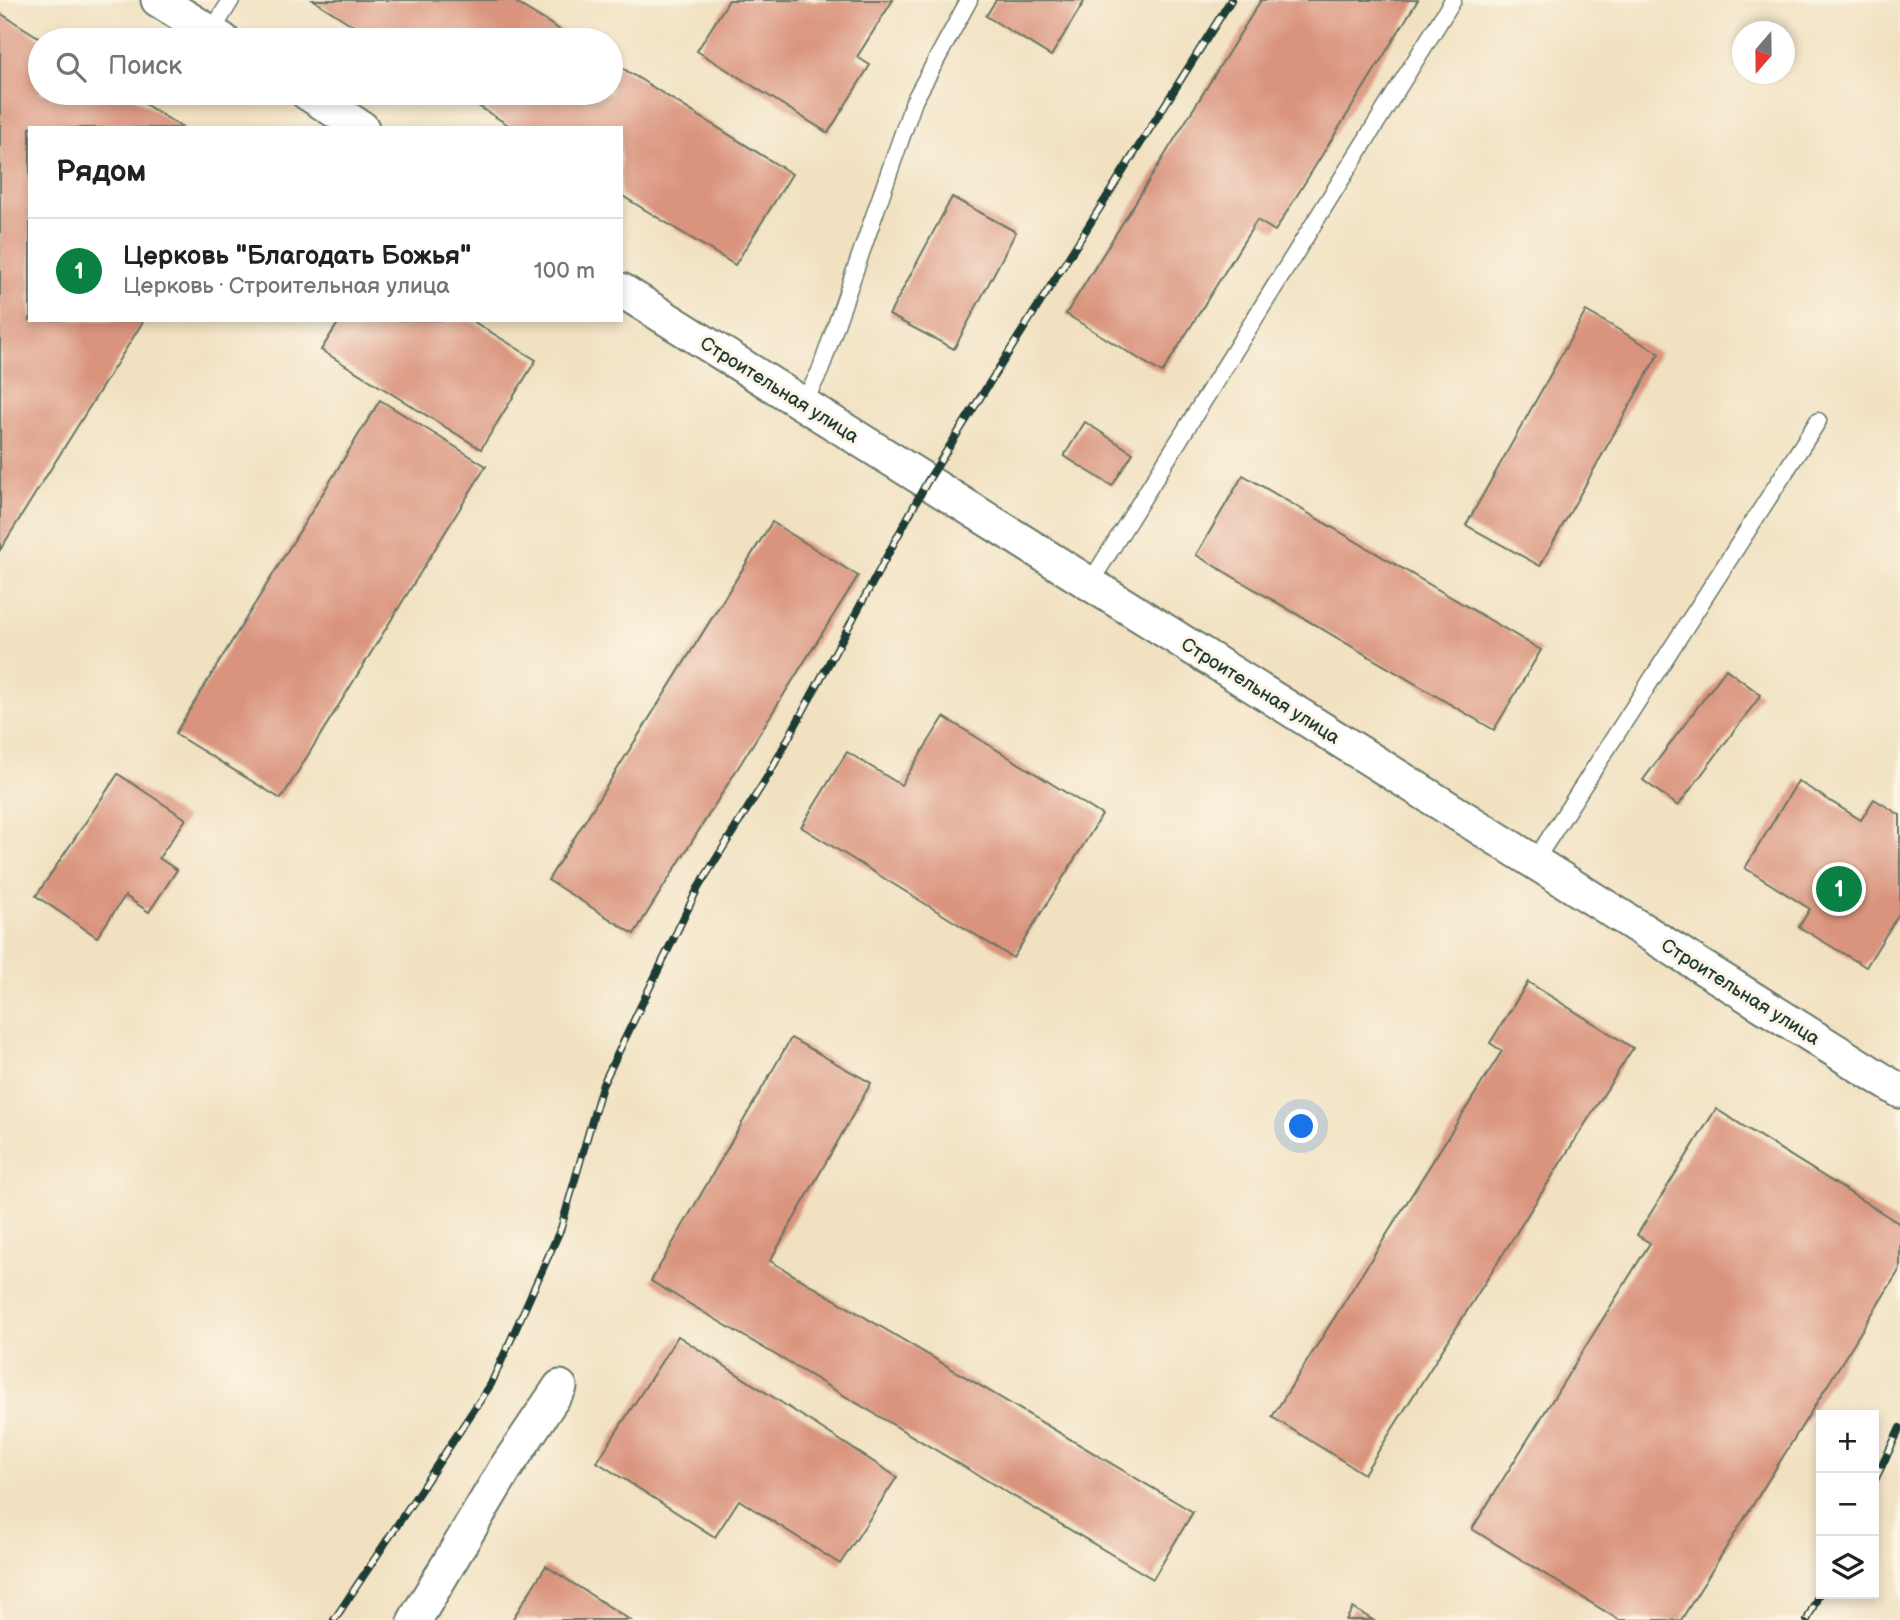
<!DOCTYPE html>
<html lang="ru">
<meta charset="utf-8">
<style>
body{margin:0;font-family:"Balsamiq Sans",sans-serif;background:#f6f6f6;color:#202124}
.controls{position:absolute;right:21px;bottom:21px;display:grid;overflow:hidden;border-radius:0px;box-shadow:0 4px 10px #0003}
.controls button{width:63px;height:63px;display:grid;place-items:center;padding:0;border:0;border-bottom:2px solid #e0e0e0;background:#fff;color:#202124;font:35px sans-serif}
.compass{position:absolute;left:1732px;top:21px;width:63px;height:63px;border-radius:50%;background:#fff;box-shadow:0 4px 10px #0003;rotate:200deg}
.you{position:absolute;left:1302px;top:1127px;width:24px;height:24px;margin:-18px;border:5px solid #fff;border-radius:50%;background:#1a73e8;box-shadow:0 0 0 10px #1a73e833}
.badge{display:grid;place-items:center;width:46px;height:46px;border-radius:50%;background:#0b8043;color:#fff;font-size:23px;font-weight:700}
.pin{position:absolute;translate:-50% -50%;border:4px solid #fff;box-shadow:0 2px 7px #0006}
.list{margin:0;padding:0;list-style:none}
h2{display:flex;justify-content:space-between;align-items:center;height:91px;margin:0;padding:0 28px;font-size:30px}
h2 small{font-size:23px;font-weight:400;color:#757577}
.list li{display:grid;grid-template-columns:46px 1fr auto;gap:21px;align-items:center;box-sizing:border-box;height:105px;padding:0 28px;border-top:2px solid #e0e0e0}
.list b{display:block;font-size:26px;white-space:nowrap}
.list p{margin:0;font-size:23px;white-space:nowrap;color:#757577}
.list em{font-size:23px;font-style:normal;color:#757577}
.icon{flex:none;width:38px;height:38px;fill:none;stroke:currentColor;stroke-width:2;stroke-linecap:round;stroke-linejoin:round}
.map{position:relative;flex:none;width:1900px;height:1620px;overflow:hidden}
.search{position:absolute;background:#fff;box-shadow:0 4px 10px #0003;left:28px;top:28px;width:595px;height:77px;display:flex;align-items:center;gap:18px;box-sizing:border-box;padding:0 24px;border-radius:38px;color:#757577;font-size:26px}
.panel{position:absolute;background:#fff;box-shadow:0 4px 10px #0003;left:28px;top:126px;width:595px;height:196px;border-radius:0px}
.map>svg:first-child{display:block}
</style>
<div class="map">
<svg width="1900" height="1620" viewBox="0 0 1900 1620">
<rect width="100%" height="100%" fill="#fcf5e5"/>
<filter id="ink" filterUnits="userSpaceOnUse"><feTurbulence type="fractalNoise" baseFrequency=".0143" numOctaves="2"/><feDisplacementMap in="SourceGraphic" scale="14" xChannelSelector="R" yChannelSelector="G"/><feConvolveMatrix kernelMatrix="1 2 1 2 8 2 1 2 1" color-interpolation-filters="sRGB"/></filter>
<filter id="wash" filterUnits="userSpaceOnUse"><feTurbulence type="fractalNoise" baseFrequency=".00686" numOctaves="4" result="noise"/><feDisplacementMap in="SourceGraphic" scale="28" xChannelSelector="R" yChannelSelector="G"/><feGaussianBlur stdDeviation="1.57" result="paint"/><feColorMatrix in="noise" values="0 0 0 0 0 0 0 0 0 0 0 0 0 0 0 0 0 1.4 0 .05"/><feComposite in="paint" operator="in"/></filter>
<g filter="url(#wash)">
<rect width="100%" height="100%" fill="#f1e1c1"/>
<g id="blocks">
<!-- building -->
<g fill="#da947e">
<path d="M 313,0 L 512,0 L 576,40 L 376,40 Z"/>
<path d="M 729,0 L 893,0 L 857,57 L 870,65 L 828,133 L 697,51 Z"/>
<path d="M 996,0 L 1085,0 L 1051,56 L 986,16 Z"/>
<path d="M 1261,0 L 1418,0 L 1275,231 L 1257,220 L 1162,373 L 1066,314 Z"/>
<path d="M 0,13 L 43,40 L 40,40 L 40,93 L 127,93 L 183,128 L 30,128 L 30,320 L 144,320 L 0,550 Z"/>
<path d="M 611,61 L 792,174 L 735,265 L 621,195 L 621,128 L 513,128 L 458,93 L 611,93 Z"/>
<path d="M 952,197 L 1016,232 L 954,349 L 889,315 Z"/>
<path d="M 1586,311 L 1659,353 L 1540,566 L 1466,525 Z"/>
<path d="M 340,320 L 471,320 L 536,360 L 481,449 L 321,350 Z"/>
<path d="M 380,400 L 486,466 L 281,799 L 175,734 Z"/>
<path d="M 1085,422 L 1133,453 L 1112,486 L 1064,456 Z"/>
<path d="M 1243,475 L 1541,650 L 1494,730 L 1196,555 Z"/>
<path d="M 772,522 L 858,576 L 634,934 L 548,880 Z"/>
<path d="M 1726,669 L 1761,695 L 1678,806 L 1643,780 Z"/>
<path d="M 944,717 L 1102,815 L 1013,958 L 801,827 L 847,752 L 901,785 Z"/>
<path d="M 118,774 L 186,819 L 159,858 L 177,870 L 149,912 L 125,896 L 97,937 L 36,896 Z"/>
<path d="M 1798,781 L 1861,820 L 1874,799 L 1900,815 L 1900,912 L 1866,967 L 1799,927 L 1810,909 L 1745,868 Z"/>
<path d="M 1528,982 L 1633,1048 L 1364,1474 L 1272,1417 L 1502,1051 L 1490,1043 Z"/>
<path d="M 791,1038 L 871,1083 L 770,1261 L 1193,1512 L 1153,1579 L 651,1281 Z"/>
<path d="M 1716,1109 L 1900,1224 L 1900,1269 L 1681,1620 L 1619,1620 L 1472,1529 L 1650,1243 L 1637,1235 Z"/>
<path d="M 678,1336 L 897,1477 L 840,1564 L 739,1500 L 715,1537 L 597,1462 Z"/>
<path d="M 546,1566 L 630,1620 L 512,1620 Z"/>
<path d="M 1353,1608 L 1373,1620 L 1346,1620 Z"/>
</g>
</g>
</g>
<g filter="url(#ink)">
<use href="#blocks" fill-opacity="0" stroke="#687665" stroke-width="2"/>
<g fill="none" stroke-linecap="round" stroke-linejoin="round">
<!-- lane casing -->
<g stroke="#687665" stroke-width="19">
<g id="lane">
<path d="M 211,33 L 231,0"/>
<path d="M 803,404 L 820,371 L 914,101 L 969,0"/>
<path d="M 1090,583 L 1453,0"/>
<path d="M 1534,862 L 1818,421"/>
</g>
</g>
<!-- street casing -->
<g stroke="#687665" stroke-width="37">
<g id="street">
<path d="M 158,0 L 223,40"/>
<path d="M 307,93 L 362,128"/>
<path d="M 621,290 L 1900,1091"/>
<path d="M 415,1620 L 505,1469 L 560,1387"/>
</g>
</g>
<!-- lane -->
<use href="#lane" stroke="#fff" stroke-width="16"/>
<!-- street -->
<use href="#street" stroke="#fff" stroke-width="33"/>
<!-- rail casing -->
<g stroke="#1f3d34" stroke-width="8">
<g id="rail">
<path d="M 1874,1482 L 1900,1428"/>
<path d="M 334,1620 L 491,1384 L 561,1228 L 602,1086 L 698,888 L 769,774 L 927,482 L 1231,0"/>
<path d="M 1807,1620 L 1821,1590"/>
</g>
</g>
<!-- rail -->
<use href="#rail" stroke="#fcf5e5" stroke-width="5" stroke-dasharray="16" stroke-linecap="butt"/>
</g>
</g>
<g text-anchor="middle" stroke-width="6" stroke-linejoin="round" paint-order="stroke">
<!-- street labels -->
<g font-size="19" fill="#1f3d34" stroke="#fcf5e5">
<text transform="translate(780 389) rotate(32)" y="7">Строительная улица</text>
<text transform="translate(1261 690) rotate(32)" y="7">Строительная улица</text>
<text transform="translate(1741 991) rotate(32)" y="7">Строительная улица</text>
</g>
</g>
</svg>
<div class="controls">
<button>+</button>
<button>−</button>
<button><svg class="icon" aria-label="layers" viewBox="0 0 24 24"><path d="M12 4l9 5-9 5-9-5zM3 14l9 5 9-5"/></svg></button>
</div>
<svg class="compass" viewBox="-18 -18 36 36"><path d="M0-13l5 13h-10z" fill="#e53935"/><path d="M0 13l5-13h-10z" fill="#757577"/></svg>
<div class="you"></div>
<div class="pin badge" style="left:1839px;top:889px">1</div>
<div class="search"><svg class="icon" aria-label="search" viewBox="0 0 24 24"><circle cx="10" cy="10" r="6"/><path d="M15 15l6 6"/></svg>Поиск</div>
<section class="panel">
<h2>Рядом<small></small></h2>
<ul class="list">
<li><span class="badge">1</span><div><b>Церковь &quot;Благодать Божья&quot;</b><p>Церковь · Строительная улица</p></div><em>100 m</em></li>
</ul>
</section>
</div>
